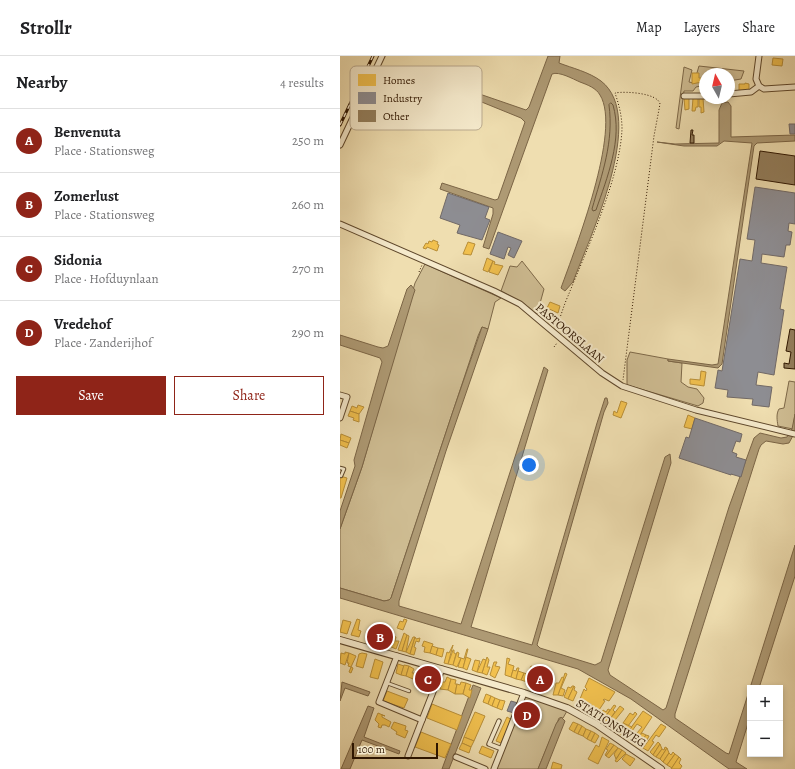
<!DOCTYPE html>
<meta charset="utf-8">
<style>
body{margin:0;font-family:Alegreya,serif;background:#f2f2f2;color:#202124}
.controls{position:absolute;right:12px;bottom:12px;display:grid;overflow:hidden;border-radius:0px;box-shadow:0 2px 6px #0003}
.controls button{width:36px;height:36px;display:grid;place-items:center;padding:0;border:0;border-bottom:1px solid #e0e0e0;background:#fff;color:#202124;font:20px sans-serif}
.compass{position:absolute;left:359px;top:12px;width:36px;height:36px;border-radius:50%;background:#fff;box-shadow:0 2px 6px #0003;rotate:352deg}
.scale{position:absolute;left:12px;bottom:10px;width:86px;box-sizing:border-box;padding-left:4px;border:2px solid #2f1600;border-top:0;font-size:11px;line-height:14px;white-space:nowrap;color:#2f1600;-webkit-text-stroke:3px #f5eacc;paint-order:stroke}
.you{position:absolute;left:189px;top:409px;width:14px;height:14px;margin:-10px;border:3px solid #fff;border-radius:50%;background:#1a73e8;box-shadow:0 0 0 6px #1a73e833}
.badge{display:grid;place-items:center;width:26px;height:26px;border-radius:50%;background:#8f2418;color:#fff;font-size:13px;font-weight:700}
.pin{position:absolute;translate:-50% -50%;border:2px solid #fff;box-shadow:0 1px 4px #0006}
.list{margin:0;padding:0;list-style:none}
h2{display:flex;justify-content:space-between;align-items:center;height:52px;margin:0;padding:0 16px;font-size:17px}
h2 small{font-size:13px;font-weight:400;color:#757577}
.list li{display:grid;grid-template-columns:26px 1fr auto;gap:12px;align-items:center;box-sizing:border-box;height:64px;padding:0 16px;border-top:1px solid #e0e0e0}
.list b{display:block;font-size:15px;white-space:nowrap}
.list p{margin:0;font-size:13px;white-space:nowrap;color:#757577}
.list em{font-size:13px;font-style:normal;color:#757577}
.actions{display:flex;gap:8px;padding:12px 16px}
.actions a{flex:1;padding:9px 0;border:1px solid #8f2418;border-radius:0px;text-align:center;font-size:14px;color:#8f2418}
.actions .main{background:#8f2418;color:#fff}
.map{position:relative;flex:none;width:455px;height:713px;overflow:hidden}
header{display:flex;align-items:center;gap:24px;box-sizing:border-box;height:56px;padding:0 20px;background:#fff;border-bottom:1px solid #e0e0e0}
header strong{font-size:19px}
nav{display:flex;gap:22px;margin-inline-start:auto;font-size:14px}
main{display:flex}
aside{flex:1;background:#fff}
.map>svg:first-child{display:block}
</style>
<header>
<strong>Strollr</strong>
<nav><a>Map</a><a>Layers</a><a>Share</a></nav>
</header>
<main>
<aside>
<h2>Nearby<small>4 results</small></h2>
<ul class="list">
<li><span class="badge">A</span><div><b>Benvenuta</b><p>Place · Stationsweg</p></div><em>250 m</em></li>
<li><span class="badge">B</span><div><b>Zomerlust</b><p>Place · Stationsweg</p></div><em>260 m</em></li>
<li><span class="badge">C</span><div><b>Sidonia</b><p>Place · Hofduynlaan</p></div><em>270 m</em></li>
<li><span class="badge">D</span><div><b>Vredehof</b><p>Place · Zanderijhof</p></div><em>290 m</em></li>
</ul>
<div class="actions"><a class="main">Save</a><a>Share</a></div>
</aside>
<div class="map">
<svg width="455" height="713" viewBox="0 0 455 713">
<rect width="100%" height="100%" fill="#efdeb0"/>
<filter id="stains"><feTurbulence type="fractalNoise" baseFrequency=".005" numOctaves="4"/><feColorMatrix values="0 0 0 0 .2 0 0 0 0 .09 0 0 0 0 .02 0 0 0 .5 -.17"/></filter>
<radialGradient id="worn" r=".72"><stop offset=".6" stop-color="#630" stop-opacity="0"/><stop offset="1" stop-color="#630" stop-opacity=".3"/></radialGradient>
<!-- green -->
<g fill="#cebc92" stroke="#7e6949">
<path d="M 359,10 L 404,15 L 401,23 L 389,25 L 389,18 L 365,18 L 365,29 L 356,31 L 353,35 L 344,35 L 339,73 L 336,72 L 344,11 L 352,14 L 349,26 L 354,27 Z"/>
<path d="M 182,205 L 204,233 L 197,258 L 183,247 L 161,235 L 170,210 L 177,211 Z"/>
<path d="M 85,208 L 161,242 L 155,246 L 148,273 L 142,271 L 138,280 L 51,542 L 49,544 L 44,545 L 0,532 L 0,473 L 22,411 L 75,227 Z"/>
<path d="M 290,296 L 328,303 L 328,305 L 342,307 L 341,326 L 348,331 L 357,333 L 364,342 L 363,347 L 358,350 L 287,329 L 287,304 Z"/>
<path d="M 449,325 L 455,326 L 455,358 L 453,373 L 438,370 C 437,364 436,358 439,353 L 444,352 Z"/>
<path d="M 184,640 L 227,655 L 223,662 L 219,662 L 198,713 L 156,713 Z"/>
</g>
<!-- water -->
<g fill="#ae9a74" stroke="#7b6546">
<path d="M 208,0 L 220,0 L 219,7 C 232,12 249,16 261,25 C 308,61 249,182 233,226 L 225,235 L 221,232 C 235,193 282,74 260,39 C 256,32 248,29 240,26 C 233,23 219,15 212,18 L 149,193 L 143,191 L 153,158 L 153,152 L 100,133 L 102,127 L 155,144 L 158,143 L 185,66 L 181,62 L 90,25 L 93,22 L 186,54 L 189,51 Z"/>
<path d="M 388,46 L 391,50 L 391,81 L 455,79 L 455,85 L 417,87 L 414,90 L 382,308 L 378,312 L 328,305 L 328,303 L 372,309 L 378,308 L 412,87 L 384,85 L 377,90 L 344,90 L 317,86 L 335,88 L 379,87 L 379,54 L 382,47 Z"/>
<path d="M 71,229 L 75,234 L 73,240 L 22,411 L 0,473 L 0,455 L 15,410 L 14,404 L 42,306 L 40,302 L 0,289 L 0,279 L 38,291 L 43,292 L 48,290 L 67,233 Z"/>
<path d="M 142,271 L 148,273 L 145,282 L 106,395 L 59,545 L 59,550 L 121,568 L 204,311 L 208,314 L 131,571 L 192,589 L 257,367 L 265,342 L 267,342 L 268,347 L 264,356 L 197,589 L 200,592 L 255,609 L 261,606 L 325,401 L 330,398 L 331,407 L 268,614 L 270,619 L 323,654 L 326,652 L 389,451 L 414,382 L 420,377 L 441,382 L 447,381 L 452,373 L 455,358 L 455,376 L 449,387 L 443,388 L 426,385 L 421,389 L 419,393 L 335,658 L 335,662 L 386,697 L 389,698 L 410,632 L 410,661 L 396,706 L 407,713 L 389,713 L 291,643 L 238,613 L 0,542 L 0,532 L 44,545 L 49,544 L 51,542 L 113,355 Z"/>
<path d="M 455,489 L 455,520 L 419,632 L 410,632 Z"/>
<path d="M 2,626 L 30,636 L 28,640 L 5,632 L 0,645 Z"/>
<path d="M 133,629 L 141,632 L 109,713 L 102,713 Z"/>
<path d="M 28,650 L 34,652 L 24,681 L 60,695 L 59,698 L 22,684 L 10,713 L 1,713 Z"/>
<path d="M 221,661 L 225,665 L 206,713 L 198,713 L 216,668 Z"/>
</g>
<!-- homes -->
<g fill="#f2c14e" stroke="#b88e37" fill-rule="evenodd">
<path d="M 433,2 L 443,3 L 442,10 L 432,9 Z"/>
<path d="M 352,17 L 359,17 L 359,22 L 362,22 L 362,26 L 352,28 Z"/>
<path d="M 405,27 L 409,28 L 409,35 L 399,35 L 399,28 L 405,28 Z"/>
<path d="M 344,42 L 349,42 L 349,53 L 345,54 Z"/>
<path d="M 353,42 L 358,42 L 358,51 L 356,51 L 355,55 L 352,55 Z"/>
<path d="M 359,42 L 363,42 L 364,56 L 361,57 L 361,51 L 359,51 Z"/>
<path d="M 93,184 L 98,186 L 97,188 L 99,189 L 97,195 L 87,191 L 86,193 L 83,192 L 86,187 L 88,188 L 89,185 L 92,186 Z"/>
<path d="M 128,186 L 135,188 L 131,199 L 123,198 Z"/>
<path d="M 147,202 L 153,205 L 148,216 L 143,214 Z"/>
<path d="M 153,205 L 155,206 L 154,208 L 163,210 L 158,219 L 149,216 Z"/>
<path d="M 210,246 L 220,250 L 218,257 L 207,252 Z"/>
<path d="M 361,315 L 366,316 L 364,330 L 350,328 L 350,323 L 360,324 Z"/>
<path d="M 281,345 L 287,347 L 281,362 L 273,359 L 274,355 L 277,357 Z"/>
<path d="M 18,349 L 24,351 L 19,358 L 10,355 L 12,350 L 17,352 Z"/>
<path d="M 10,355 L 19,358 L 19,366 L 13,364 L 14,362 L 8,360 Z"/>
<path d="M 348,359 L 355,362 L 352,373 L 344,371 Z"/>
<path d="M 1,378 L 11,382 L 9,387 L 0,384 Z"/>
<path d="M 0,384 L 9,387 L 7,392 L 0,389 Z"/>
<path d="M 0,420 L 7,422 L 1,442 L 0,442 Z"/>
<path d="M 17,563 L 20,564 L 18,574 L 21,575 L 19,581 L 11,579 Z"/>
<path d="M 64,563 L 67,564 L 63,574 L 57,572 L 60,565 L 63,566 Z"/>
<path d="M 3,564 L 11,566 L 7,578 L 0,576 Z"/>
<path d="M 46,571 L 48,572 L 44,577 L 42,587 L 36,585 L 39,576 L 42,577 Z"/>
<path d="M 32,572 L 35,573 L 30,585 L 27,583 Z"/>
<path d="M 48,572 L 50,573 L 47,582 L 51,583 L 47,589 L 43,588 Z"/>
<path d="M 64,577 L 67,579 L 62,595 L 58,594 Z"/>
<path d="M 67,579 L 69,580 L 66,596 L 62,595 Z"/>
<path d="M 53,580 L 56,581 L 55,585 L 59,585 L 56,593 L 49,590 Z"/>
<path d="M 73,581 L 75,581 L 70,598 L 66,596 Z"/>
<path d="M 75,581 L 76,583 L 80,582 L 79,586 L 76,585 L 74,591 L 76,592 L 74,599 L 70,598 Z"/>
<path d="M 84,585 L 93,588 L 90,597 L 84,596 L 85,591 L 82,590 Z"/>
<path d="M 113,589 L 108,608 L 104,607 L 107,596 L 109,597 Z"/>
<path d="M 92,590 L 98,592 L 96,599 L 90,597 Z"/>
<path d="M 98,592 L 104,593 L 102,601 L 96,599 Z"/>
<path d="M 127,593 L 128,593 L 123,612 L 118,611 L 121,602 L 124,603 Z"/>
<path d="M 113,594 L 114,594 L 114,597 L 116,598 L 113,609 L 108,608 Z"/>
<path d="M 5,596 L 9,597 L 5,609 L 0,607 L 1,597 L 5,598 Z"/>
<path d="M 117,596 L 119,597 L 118,601 L 121,602 L 117,611 L 113,609 Z"/>
<path d="M 9,597 L 16,600 L 11,611 L 13,612 L 11,617 L 9,616 L 11,611 L 8,610 L 9,607 L 7,607 Z"/>
<path d="M 22,597 L 27,598 L 23,612 L 16,610 L 19,598 Z"/>
<path d="M 126,601 L 131,603 L 127,614 L 123,612 Z"/>
<path d="M 147,601 L 149,604 L 147,611 L 150,611 L 147,619 L 142,617 Z"/>
<path d="M 167,602 L 170,603 L 168,608 L 174,610 L 171,621 L 165,619 Z"/>
<path d="M 35,603 L 43,606 L 38,623 L 30,621 Z"/>
<path d="M 143,603 L 146,604 L 142,617 L 137,616 Z"/>
<path d="M 135,604 L 140,605 L 137,616 L 132,614 Z"/>
<path d="M 154,606 L 157,606 L 155,610 L 160,611 L 155,622 L 150,619 Z"/>
<path d="M 58,608 L 64,610 L 61,619 L 56,617 Z"/>
<path d="M 64,609 L 69,610 L 66,620 L 61,619 Z"/>
<path d="M 69,610 L 74,613 L 72,617 L 75,617 L 73,623 L 66,620 Z"/>
<path d="M 191,610 L 194,611 L 187,626 L 181,624 L 184,617 L 187,618 Z"/>
<path d="M 177,612 L 179,612 L 176,623 L 171,621 L 173,614 L 176,615 Z"/>
<path d="M 200,614 L 202,614 L 200,622 L 206,623 L 203,633 L 193,628 L 195,621 L 197,621 L 200,618 Z"/>
<path d="M 178,615 L 184,617 L 181,624 L 176,623 Z"/>
<path d="M 84,616 L 93,618 L 92,627 L 88,625 L 87,629 L 84,628 L 85,624 L 82,623 Z"/>
<path d="M 225,617 L 227,618 L 221,632 L 225,634 L 223,640 L 218,639 Z"/>
<path d="M 107,621 L 111,623 L 108,634 L 100,633 L 102,626 L 105,626 Z"/>
<path d="M 222,621 L 224,622 L 218,639 L 213,639 L 216,627 L 219,627 Z"/>
<path d="M 249,622 L 275,636 L 269,645 L 264,643 L 263,644 L 265,645 L 259,654 L 251,649 L 251,648 L 240,643 L 244,633 L 246,635 L 247,633 L 245,631 Z"/>
<path d="M 111,623 L 116,624 L 115,628 L 117,628 L 115,638 L 108,634 Z"/>
<path d="M 121,626 L 126,627 L 123,638 L 115,638 L 117,628 L 120,629 Z"/>
<path d="M 126,627 L 131,629 L 129,634 L 132,634 L 130,642 L 123,638 Z"/>
<path d="M 232,630 L 234,630 L 228,643 L 224,641 L 228,631 L 231,632 Z"/>
<path d="M 234,630 L 235,631 L 234,634 L 237,636 L 233,645 L 228,643 Z"/>
<path d="M 47,635 L 68,643 L 64,652 L 43,645 Z"/>
<path d="M 146,638 L 151,640 L 148,648 L 143,646 Z"/>
<path d="M 151,640 L 155,642 L 152,650 L 148,648 Z"/>
<path d="M 155,642 L 160,644 L 157,652 L 152,650 Z"/>
<path d="M 160,644 L 165,645 L 162,654 L 157,652 Z"/>
<path d="M 92,648 L 122,660 L 117,674 L 87,662 Z"/>
<path d="M 187,649 L 196,652 L 195,657 L 192,663 L 187,662 L 183,669 L 177,667 L 181,656 L 184,657 Z"/>
<path d="M 274,649 L 276,650 L 273,654 L 275,656 L 267,667 L 263,664 Z"/>
<path d="M 280,650 L 284,653 L 271,669 L 267,667 Z"/>
<path d="M 268,653 L 270,654 L 263,664 L 259,661 L 263,654 L 266,656 Z"/>
<path d="M 303,655 L 312,661 L 298,682 L 296,681 L 294,684 L 291,682 L 289,683 L 285,680 ZM 297,668 L 302,671 L 297,677 L 292,675 Z"/>
<path d="M 135,656 L 145,660 L 134,685 L 124,681 Z"/>
<path d="M 295,656 L 297,658 L 288,670 L 283,667 L 290,657 L 293,659 Z"/>
<path d="M 38,657 L 45,660 L 42,659 L 42,661 L 51,666 L 49,671 L 45,669 L 42,669 L 41,672 L 38,671 L 39,668 L 35,664 Z"/>
<path d="M 167,661 L 172,664 L 161,687 L 156,685 Z"/>
<path d="M 54,666 L 66,670 L 65,674 L 68,675 L 65,682 L 56,678 L 57,676 L 51,672 Z"/>
<path d="M 233,666 L 238,668 L 234,676 L 229,673 Z"/>
<path d="M 283,667 L 292,671 L 290,673 L 289,672 L 283,680 L 277,675 Z"/>
<path d="M 238,668 L 242,670 L 238,678 L 234,676 Z"/>
<path d="M 321,668 L 326,671 L 319,681 L 316,679 L 312,685 L 314,686 L 308,695 L 303,692 Z"/>
<path d="M 242,670 L 246,673 L 243,680 L 238,678 Z"/>
<path d="M 246,673 L 251,675 L 247,683 L 243,680 Z"/>
<path d="M 251,675 L 255,677 L 251,685 L 247,683 Z"/>
<path d="M 81,676 L 111,688 L 105,702 L 75,691 Z"/>
<path d="M 255,677 L 259,680 L 255,687 L 251,685 Z"/>
<path d="M 302,677 L 306,679 L 299,689 L 295,686 Z"/>
<path d="M 306,679 L 309,680 L 303,692 L 299,689 Z"/>
<path d="M 124,681 L 134,685 L 131,691 L 122,687 Z"/>
<path d="M 262,681 L 269,685 L 258,708 L 248,703 L 256,689 L 259,691 Z"/>
<path d="M 318,686 L 320,688 L 313,699 L 310,696 Z"/>
<path d="M 122,687 L 131,691 L 129,697 L 119,693 Z"/>
<path d="M 270,687 L 274,689 L 266,700 L 265,699 L 268,694 L 266,693 Z"/>
<path d="M 320,688 L 322,693 L 316,701 L 313,699 Z"/>
<path d="M 274,689 L 278,692 L 269,702 L 266,700 Z"/>
<path d="M 142,690 L 154,695 L 151,702 L 139,697 Z"/>
<path d="M 325,691 L 327,692 L 320,703 L 316,701 L 322,693 L 324,694 Z"/>
<path d="M 278,692 L 282,694 L 276,703 L 274,698 Z"/>
<path d="M 327,692 L 329,697 L 323,706 L 320,703 Z"/>
<path d="M 282,694 L 286,697 L 277,706 L 275,705 Z"/>
<path d="M 333,696 L 335,698 L 327,709 L 323,706 L 329,697 L 331,699 Z"/>
<path d="M 286,698 L 295,703 L 290,710 L 282,703 Z"/>
<path d="M 335,698 L 339,701 L 332,712 L 327,709 Z"/>
<path d="M 339,701 L 341,703 L 339,707 L 342,710 L 340,713 L 331,713 Z"/>
<path d="M 213,706 L 222,709 L 221,713 L 211,713 Z"/>
</g>
<!-- industry -->
<g fill="#8d8d92" stroke="#716966">
<path d="M 449,68 L 455,68 L 455,78 L 450,78 Z"/>
<path d="M 415,131 L 455,137 L 455,168 L 449,167 L 448,175 L 452,176 L 450,189 L 446,189 L 444,201 L 422,198 L 421,207 L 447,211 L 440,253 L 444,254 L 434,319 L 418,316 L 416,329 L 432,331 L 429,351 L 412,349 L 413,343 L 387,341 L 388,334 L 375,332 L 378,314 L 382,315 L 400,203 L 412,205 L 415,184 L 407,183 Z"/>
<path d="M 108,137 L 149,151 L 145,162 L 150,164 L 142,184 L 117,177 L 120,169 L 100,162 Z"/>
<path d="M 158,176 L 182,185 L 174,202 L 168,199 L 171,192 L 168,191 L 164,203 L 150,198 Z"/>
<path d="M 355,362 L 402,378 L 400,386 L 396,385 L 392,396 L 397,398 L 396,401 L 406,404 L 401,421 L 391,418 L 391,419 L 339,402 L 346,381 L 349,382 Z"/>
<path d="M 171,645 L 178,647 L 174,657 L 167,655 Z"/>
</g>
<g fill="none" stroke-linecap="round" stroke-linejoin="round">
<!-- shore -->
<path stroke="#6e583a" stroke-width="1" d="M 271,47 L 273,49 C 283,83 267,122 256,154 L 253,155 L 252,153 C 262,118 274,86 269,49 Z"/>
</g>
<!-- building -->
<g fill="#937e5c" stroke="#2f1600">
<path d="M 351,74 L 353,74 L 352,79 L 354,79 L 354,87 L 350,87 Z"/>
<path d="M 420,95 L 455,100 L 455,129 L 416,123 Z"/>
<path d="M 450,273 L 455,274 L 455,313 L 444,312 L 444,307 L 449,308 L 451,296 L 446,295 Z"/>
</g>
<g fill="none" stroke-linecap="round" stroke-linejoin="round">
<!-- service casing -->
<g stroke="#5f482c" stroke-width="4.5">
<g id="service">
<path d="M 0,412 L 4,413 L 1,420"/>
<path d="M 47,627 L 69,635"/>
</g>
</g>
<!-- pedestrian casing -->
<g stroke="#5f482c" stroke-width="5.5">
<path id="pedestrian" d="M 159,665 L 149,688 L 162,693"/>
</g>
<!-- minor casing -->
<g stroke="#5f482c" stroke-width="7">
<g id="minor">
<path d="M 419,0 L 416,23 L 419,30 L 424,33 L 455,31"/>
<path d="M 389,38 L 411,36 L 419,30"/>
<path d="M 344,40 L 365,40"/>
<path d="M 0,89 L 42,0"/>
<path d="M 0,168 L 154,235 L 180,248 L 262,317 L 282,330 L 356,354 L 455,378"/>
<path d="M 0,339 L 7,341 L 0,362"/>
<path d="M 57,600 L 39,646 L 82,664 L 102,613"/>
<path d="M 68,700 L 82,664"/>
<path d="M 116,701 L 145,713"/>
<path d="M 154,713 L 184,637"/>
</g>
</g>
<!-- tertiary casing -->
<g stroke="#5f482c" stroke-width="8">
<path id="tertiary" d="M 0,584 L 184,637 L 227,652 L 256,668 L 321,713"/>
</g>
<!-- path -->
<g stroke="#2f1600" stroke-width="1" stroke-dasharray="1 2" stroke-linecap="butt">
<path d="M 79,216 L 82,209"/>
<path d="M 216,271 C 221,261 223,251 228,240 C 247,193 280,122 282,73 C 282,60 279,49 275,37 C 285,35 318,37 320,48 L 314,80 L 283,324"/>
<path d="M 214,291 L 217,287"/>
</g>
<!-- service -->
<use href="#service" stroke="#f5eacc" stroke-width="2.5"/>
<!-- pedestrian -->
<use href="#pedestrian" stroke="#f5eacc" stroke-width="3.5"/>
<!-- minor -->
<use href="#minor" stroke="#f5eacc" stroke-width="5"/>
<!-- tertiary -->
<use href="#tertiary" stroke="#f5eacc" stroke-width="6"/>
<!-- rail casing -->
<g stroke="#2f1600" stroke-width="3">
<path id="rail" d="M 0,69 L 33,0"/>
</g>
<!-- rail -->
<use href="#rail" stroke="#f5eacc" stroke-width="1.5" stroke-dasharray="4.5" stroke-linecap="butt"/>
</g>
<g text-anchor="middle" stroke-width="4" stroke-linejoin="round" paint-order="stroke">
<!-- street labels -->
<g font-size="12" fill="#2f1600" stroke="#f5eacc">
<text transform="translate(230 277) rotate(40)" y="4">PASTOORSLAAN</text>
<text transform="translate(271 667) rotate(32)" y="4">STATIONSWEG</text>
</g>
</g>
<!-- legend -->
<rect x="10" y="10" width="132" height="64" rx="6" fill="#f5eacc" stroke="#baaa8f" stroke-width="1"/>
<rect x="18" y="18" width="18" height="12" fill="#f2c14e"/>
<rect x="18" y="36" width="18" height="12" fill="#8d8d92"/>
<rect x="18" y="54" width="18" height="12" fill="#937e5c"/>
<g font-size="11" fill="#2f1600">
<text x="43" y="28">Homes</text>
<text x="43" y="46">Industry</text>
<text x="43" y="64">Other</text>
</g>
<rect width="100%" height="100%" filter="url(#stains)"/>
<rect width="100%" height="100%" fill="url(#worn)"/>
</svg>
<div class="controls">
<button>+</button>
<button>−</button>
</div>
<svg class="compass" viewBox="-18 -18 36 36"><path d="M0-13l5 13h-10z" fill="#e53935"/><path d="M0 13l5-13h-10z" fill="#757577"/></svg>
<div class="scale">100 m</div>
<div class="you"></div>
<div class="pin badge" style="left:200px;top:623px">A</div>
<div class="pin badge" style="left:40px;top:581px">B</div>
<div class="pin badge" style="left:88px;top:623px">C</div>
<div class="pin badge" style="left:187px;top:659px">D</div>
</div>
</main>
